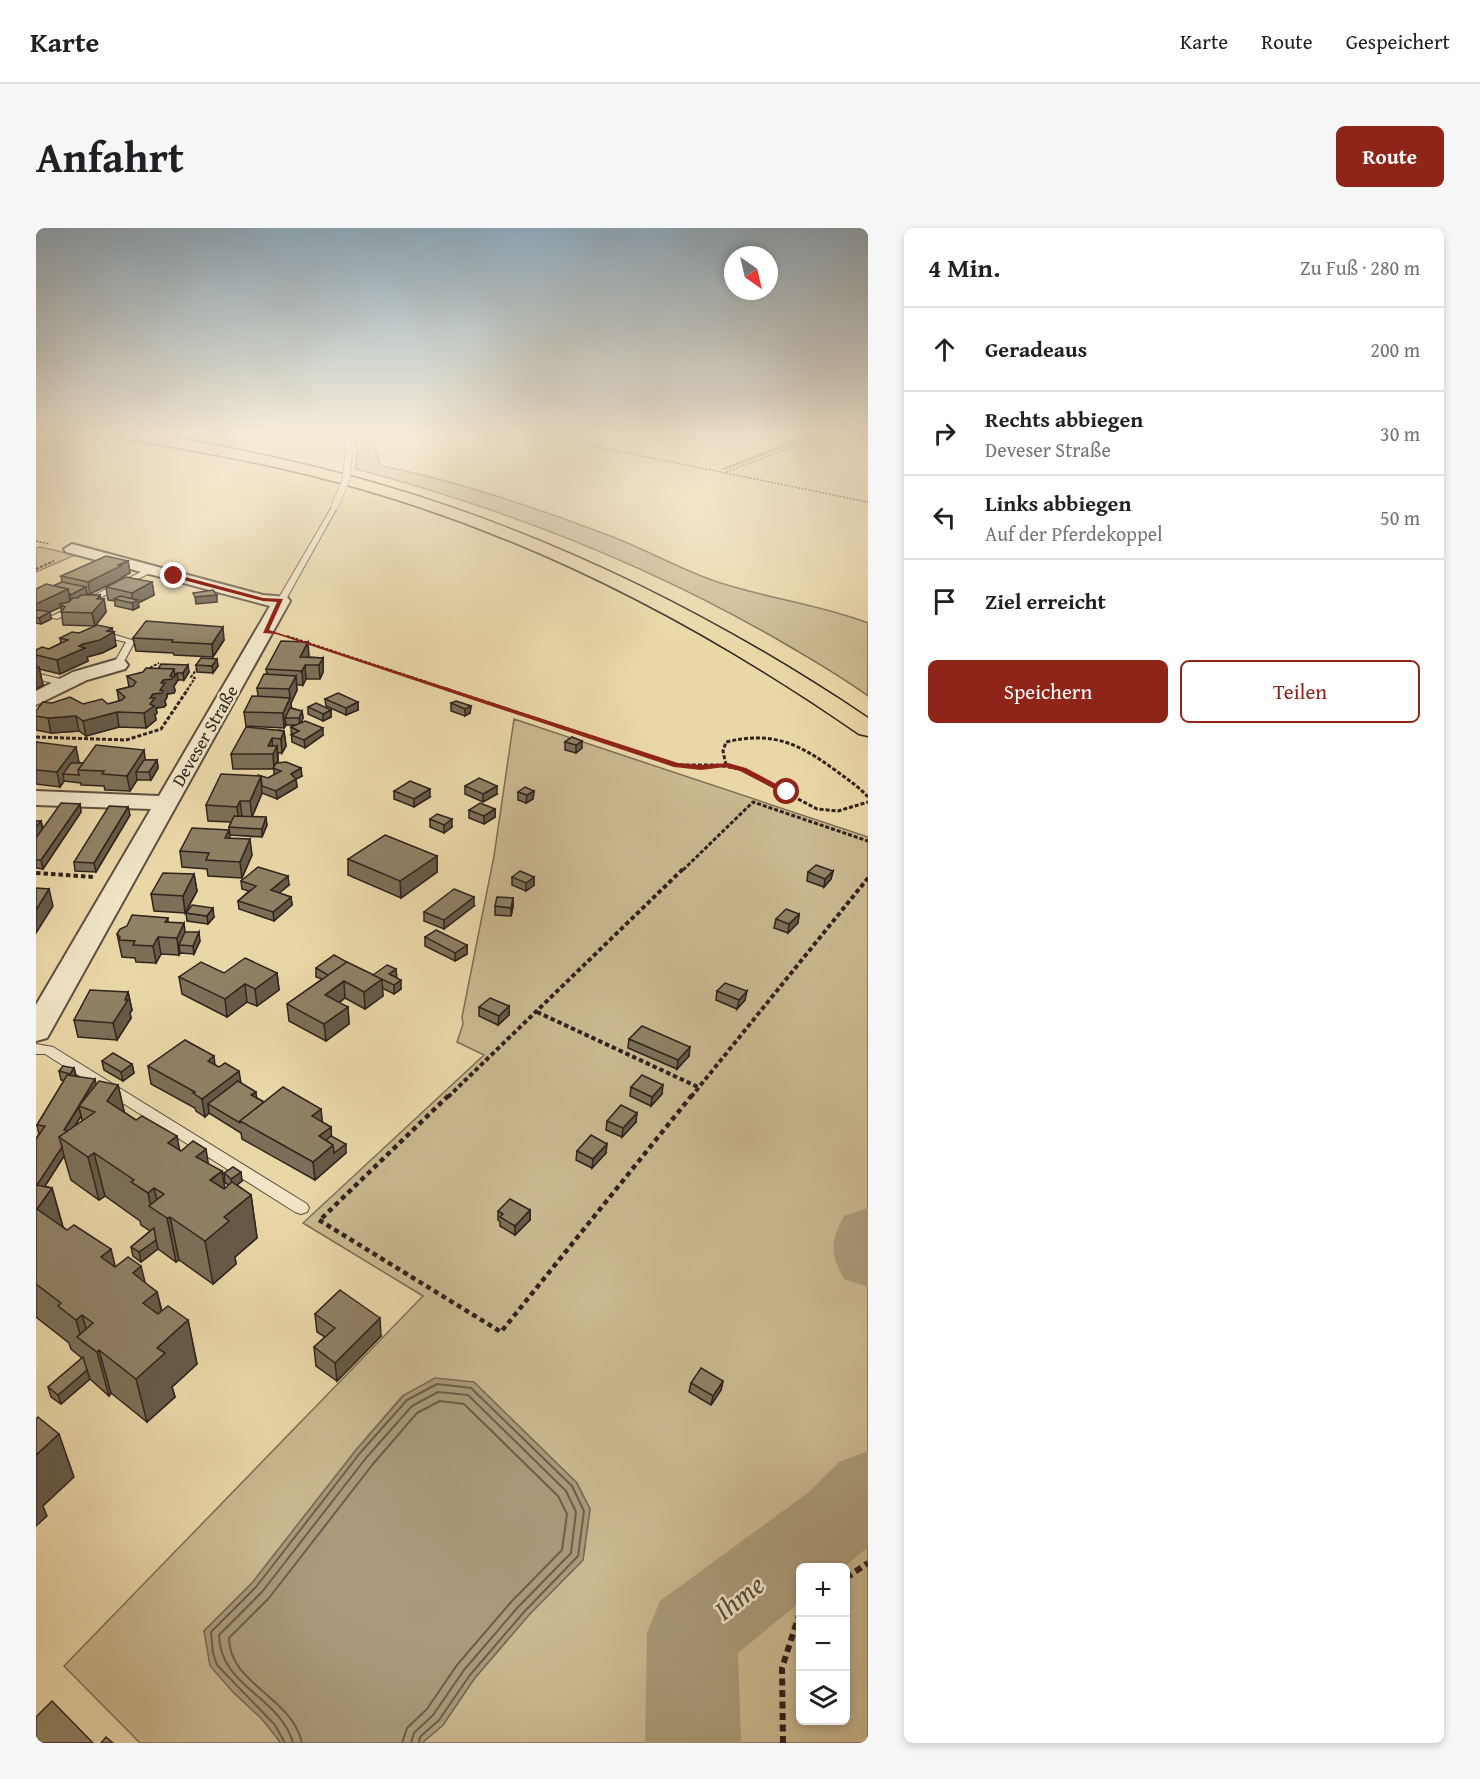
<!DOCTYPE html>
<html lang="de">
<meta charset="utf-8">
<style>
body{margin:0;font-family:"Gentium Book Plus",serif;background:#f6f6f6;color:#202124}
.controls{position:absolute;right:18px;bottom:18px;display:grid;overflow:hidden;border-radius:9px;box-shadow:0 3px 9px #0003}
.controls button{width:54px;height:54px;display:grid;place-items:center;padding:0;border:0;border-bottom:2px solid #e0e0e0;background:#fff;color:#202124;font:30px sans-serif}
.compass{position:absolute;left:688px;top:18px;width:54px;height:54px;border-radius:50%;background:#fff;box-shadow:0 3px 9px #0003;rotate:146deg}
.stop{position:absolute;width:18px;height:18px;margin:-14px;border:4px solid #8f2418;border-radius:50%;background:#fff}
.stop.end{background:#8f2418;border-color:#fff;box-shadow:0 2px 6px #0008}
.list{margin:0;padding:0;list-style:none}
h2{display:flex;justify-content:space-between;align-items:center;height:78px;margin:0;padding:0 24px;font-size:26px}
h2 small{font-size:20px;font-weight:400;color:#757577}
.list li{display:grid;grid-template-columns:39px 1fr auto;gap:18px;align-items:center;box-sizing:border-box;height:84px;padding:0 24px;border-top:2px solid #e0e0e0}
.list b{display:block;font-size:22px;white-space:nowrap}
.list p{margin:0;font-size:20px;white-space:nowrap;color:#757577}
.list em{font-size:20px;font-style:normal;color:#757577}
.actions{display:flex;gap:12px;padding:18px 24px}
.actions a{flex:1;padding:14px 0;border:2px solid #8f2418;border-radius:9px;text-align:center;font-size:21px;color:#8f2418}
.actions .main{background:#8f2418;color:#fff}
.icon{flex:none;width:33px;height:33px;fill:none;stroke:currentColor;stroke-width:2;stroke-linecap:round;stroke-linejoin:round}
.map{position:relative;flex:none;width:832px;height:1515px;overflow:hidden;border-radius:9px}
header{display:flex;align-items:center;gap:36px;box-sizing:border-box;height:84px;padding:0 30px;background:#fff;border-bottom:2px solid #e0e0e0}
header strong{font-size:28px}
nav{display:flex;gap:33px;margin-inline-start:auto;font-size:21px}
.intro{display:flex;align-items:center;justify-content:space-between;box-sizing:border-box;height:144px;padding:0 36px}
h1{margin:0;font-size:42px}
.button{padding:15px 27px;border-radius:9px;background:#8f2418;color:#fff;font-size:21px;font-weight:700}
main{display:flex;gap:36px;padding:0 36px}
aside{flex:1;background:#fff;border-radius:9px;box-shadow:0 3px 9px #0003}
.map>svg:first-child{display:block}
</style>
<header>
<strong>Karte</strong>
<nav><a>Karte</a><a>Route</a><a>Gespeichert</a></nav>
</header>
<div class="intro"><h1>Anfahrt</h1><a class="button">Route</a></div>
<main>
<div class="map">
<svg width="832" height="1515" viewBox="0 0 832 1515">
<rect width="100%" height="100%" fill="#ead7a8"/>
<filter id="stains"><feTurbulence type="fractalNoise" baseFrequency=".00333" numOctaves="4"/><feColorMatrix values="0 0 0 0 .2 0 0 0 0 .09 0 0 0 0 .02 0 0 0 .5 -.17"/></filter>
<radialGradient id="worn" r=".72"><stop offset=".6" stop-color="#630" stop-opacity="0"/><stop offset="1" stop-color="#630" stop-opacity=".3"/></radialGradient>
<!-- green -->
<g fill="#cab890" stroke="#7c6e56" stroke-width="1.5" fill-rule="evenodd">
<path d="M 316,206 L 335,206 L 345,238 C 420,252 506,282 577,309 C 610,322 641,339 673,351 C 725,370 780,375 832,395 L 832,468 C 806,449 778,433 751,417 C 616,338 471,281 320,241 L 321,221 Z"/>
<path d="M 4,319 L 39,327 L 0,344 L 0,320 Z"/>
<path d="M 478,491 L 832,609 L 832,1515 L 386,1515 L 407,1497 L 438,1451 L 492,1388 L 547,1332 L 554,1281 L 541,1255 L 493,1209 L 367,1167 L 320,1222 L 216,1355 L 168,1403 L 197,1464 L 226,1491 L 245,1515 L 104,1515 L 28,1438 L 387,1068 L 267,995 L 448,827 L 421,814 L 427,796 L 426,789 L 458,628 ZM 764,1340 L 810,1340 L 810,1492 L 764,1492 Z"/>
</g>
<!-- water -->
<path fill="#aa9a79" stroke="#796a54" stroke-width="1.5" d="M 399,1150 L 438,1154 L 540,1254 L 554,1281 L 547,1332 L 492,1388 L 438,1451 L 407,1497 L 386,1515 L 245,1515 L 226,1491 L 197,1464 L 174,1438 L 168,1403 L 216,1355 L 320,1222 L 368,1167 Z"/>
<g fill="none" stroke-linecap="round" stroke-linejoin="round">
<!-- shore -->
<g stroke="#6c5e4b" stroke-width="2">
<path d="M 249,1515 L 239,1497 L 181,1437 L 177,1425 L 175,1404 L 220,1359 L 324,1225 L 371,1172 L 401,1156 L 435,1160 L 536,1258 L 548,1283 L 542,1328 L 488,1384 L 434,1447 L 403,1492 L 384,1509 L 383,1515"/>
<path d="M 257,1515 C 244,1468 184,1459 183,1407 L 226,1364 L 330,1230 L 376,1178 L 402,1164 L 432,1167 L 530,1263 L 540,1284 L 535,1325 L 482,1379 L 428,1442 L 397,1487 L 378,1505 L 375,1515"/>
<path d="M 266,1515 C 256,1469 193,1456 193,1410 L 233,1370 L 337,1236 L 381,1185 L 404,1173 L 428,1176 L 522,1268 L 531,1286 L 526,1322 L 476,1373 L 421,1437 L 391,1481 L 371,1500 L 366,1515"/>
</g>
<!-- stream -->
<path fill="#796a54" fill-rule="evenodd" d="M 776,206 L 782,206 L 688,242 L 684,241 Z"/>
<!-- river -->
<g fill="#aa9a79" fill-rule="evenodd">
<path d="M 832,980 L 832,1059 L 808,1051 C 794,1026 794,1013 808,988 Z"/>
<path d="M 832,1223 L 832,1319 L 807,1340 L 764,1340 L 764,1374 L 702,1425 L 705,1515 L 609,1515 L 611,1405 L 624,1373 L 773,1264 L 803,1234 Z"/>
</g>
<!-- lane casing -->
<g stroke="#5e5040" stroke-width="2">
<g id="lane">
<path d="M 306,206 L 312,206 L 315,225 L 310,224 Z"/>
<path d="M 297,277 L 302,278 L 249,373 L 242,375 L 241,373 Z"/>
<path d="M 113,340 L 120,342 L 21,391 L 14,389 Z"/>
<path d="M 63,402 L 99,413 L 85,439 L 77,437 L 90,414 L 60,407 L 60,403 Z"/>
<path d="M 0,445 L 32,453 L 34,455 L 29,458 L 0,451 Z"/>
<path d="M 0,816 L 17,819 L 271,976 L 273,980 L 271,984 L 265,986 L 259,984 L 9,826 L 0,826 Z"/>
</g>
</g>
<!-- street casing -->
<g stroke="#5e5040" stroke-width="4">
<g id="street">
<path d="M 36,316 L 227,367 L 251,369 L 254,373 L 15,803 L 11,810 L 0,813 L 0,777 L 115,581 L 0,577 L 0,563 L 123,568 L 234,378 L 30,324 L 28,321 Z"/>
<path d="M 82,431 L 89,433 L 92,437 L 89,441 L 51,452 L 0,477 L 0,463 L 37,444 Z"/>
</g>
</g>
<!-- highway casing -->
<g stroke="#2f231d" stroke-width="3">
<path id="highway" d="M 79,206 C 135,206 190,219 245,231 C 457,278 652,369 832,490 L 832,508 L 823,506 C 670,400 506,313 325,261 C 247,238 166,224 86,210 Z"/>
</g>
<!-- path-far5 -->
<g stroke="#2f231d" stroke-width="1.5" stroke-dasharray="2 1.5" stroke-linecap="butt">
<path d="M 498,206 L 832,274"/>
<path d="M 690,244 L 790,206"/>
<path d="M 0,313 L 14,316"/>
</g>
<!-- path-far4 -->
<g stroke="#2f231d" stroke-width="2" stroke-dasharray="3 1.5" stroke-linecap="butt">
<path d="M 0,341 L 18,333"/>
<path d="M 251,408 L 415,462"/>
<path d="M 110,442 L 123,435"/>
<path d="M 151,462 L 159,450 L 155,449 L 163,438"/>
</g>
<!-- path-far3 -->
<g stroke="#2f231d" stroke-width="3" stroke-dasharray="4 2" stroke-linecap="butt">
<path d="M 410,461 L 641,537 L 681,537 L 705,541 L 781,581 L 802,583 L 832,574"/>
<path d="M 0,509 L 90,512 L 125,501 L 152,461"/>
<path d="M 690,537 L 687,523 L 690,514 C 736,503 762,515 799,542 C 811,551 822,558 832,569"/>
<path d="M 647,642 L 717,574 L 832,613"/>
</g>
<!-- path-far2 -->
<g stroke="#2f231d" stroke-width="4" stroke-dasharray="4.5 3" stroke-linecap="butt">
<path d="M 0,645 L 58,649"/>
<path d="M 501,784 L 662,859"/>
<path d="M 412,869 L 648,640"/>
<path d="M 655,869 L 832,650"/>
</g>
<!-- path-far1 -->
<g stroke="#2f231d" stroke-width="4.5" stroke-dasharray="5 4" stroke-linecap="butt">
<path d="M 286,990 L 413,867"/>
<path d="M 283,992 L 465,1104 L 656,867"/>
</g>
<!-- path -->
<g stroke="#2f231d" stroke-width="6" stroke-dasharray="7 4.5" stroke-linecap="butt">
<path d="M 810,1350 L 832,1335"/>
<path d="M 747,1515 L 746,1440 L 764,1384"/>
</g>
<!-- lane -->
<use href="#lane" fill="#f1e5c6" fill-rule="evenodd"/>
<!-- street -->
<use href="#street" fill="#f1e5c6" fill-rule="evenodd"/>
<!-- highway -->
<use href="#highway" fill="#ead7a8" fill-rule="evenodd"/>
<!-- lane-bridge casing -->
<g stroke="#5e5040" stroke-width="8" stroke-linecap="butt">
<path id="lane-bridge" d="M 299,278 L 310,252 L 313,224"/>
</g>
<!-- lane-bridge -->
<use href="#lane-bridge" stroke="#f1e5c6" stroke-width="7"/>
</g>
<!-- wall -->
<g fill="#7c6f57" stroke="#2f231d" stroke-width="1.5" fill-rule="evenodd">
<path d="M 92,333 L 94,345 L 86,349 L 87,350 L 54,366 L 51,366 L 48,367 L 64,367 L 64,371 L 68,371 L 70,384 L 59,398 L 27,397 L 25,379 L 13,384 L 14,384 L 15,391 L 5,396 L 0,395 L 0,361 L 17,358 L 26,354 L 25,348 Z"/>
<path d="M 116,354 L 118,367 L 102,375 L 103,379 L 97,382 L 79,378 L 79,373 L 72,372 L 70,359 Z"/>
<path d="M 77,404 L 80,418 L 66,425 L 51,429 L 52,433 L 24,446 L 3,441 L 7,457 L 0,461 L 0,422 L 13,421 L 25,415 L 24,410 L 43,405 Z"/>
<path d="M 97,410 L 188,412 L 177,429 L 138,427 L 137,425 L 100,423 Z"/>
<path d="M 273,428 L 272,429 L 287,430 L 287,444 L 284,451 L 270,451 L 267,457 L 260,457 L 261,462 L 255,475 L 255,480 L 266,483 L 267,490 L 265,494 L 287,507 L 269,520 L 256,514 L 255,499 L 259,497 L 250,497 L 248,500 L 210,498 L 208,484 L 222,468 L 221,460 L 231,447 L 230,441 Z"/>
<path d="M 160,437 L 182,438 L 177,445 L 161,444 Z"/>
<path d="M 153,444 L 148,452 L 142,452 L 138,458 L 139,463 L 138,465 L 131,466 L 131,469 L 129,473 L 130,477 L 128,479 L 120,480 L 121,485 L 119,487 L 120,492 L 110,500 L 83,499 L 50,508 L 43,503 L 15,505 L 0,502 L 0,483 L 47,476 L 72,476 L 83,473 L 81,462 L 93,459 L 91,448 Z"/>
<path d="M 289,471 L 322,474 L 322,482 L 310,487 L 290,478 Z"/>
<path d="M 415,475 L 435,478 L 434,485 L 429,488 L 415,483 Z"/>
<path d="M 272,479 L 295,482 L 295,489 L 287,493 L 272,486 Z"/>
<path d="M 243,502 L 248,503 L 250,518 L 246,525 L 242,525 L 242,533 L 241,535 L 266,548 L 260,551 L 261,559 L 241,571 L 226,565 L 216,589 L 231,597 L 226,609 L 194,607 L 193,599 L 195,594 L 172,593 L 170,577 L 232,550 L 238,547 L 238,541 L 197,541 L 195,526 Z"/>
<path d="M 536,509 L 546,520 L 540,525 L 529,522 L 529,514 Z"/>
<path d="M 0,514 L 43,534 L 42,535 L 109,532 L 121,532 L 122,540 L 115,552 L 101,552 L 94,563 L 69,562 L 68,558 L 45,557 L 45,555 L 28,553 L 24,559 L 0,556 Z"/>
<path d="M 429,558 L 461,566 L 447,574 L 429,566 Z"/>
<path d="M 358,563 L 394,569 L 378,579 L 358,571 Z"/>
<path d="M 498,563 L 497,571 L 490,575 L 482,572 L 482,564 Z"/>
<path d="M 44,576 L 45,584 L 7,641 L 0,640 L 0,593 L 5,593 L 7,600 Z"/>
<path d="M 459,581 L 459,589 L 448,596 L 433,590 L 433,582 Z"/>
<path d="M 94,587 L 60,644 L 39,643 L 38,634 Z"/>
<path d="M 394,591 L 416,599 L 408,605 L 394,599 Z"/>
<path d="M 194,610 L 216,627 L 206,650 L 172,648 L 171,641 L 146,639 L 144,623 Z"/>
<path d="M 401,628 L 401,644 L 365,670 L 312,647 L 312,631 Z"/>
<path d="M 797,643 L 795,651 L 788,659 L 771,653 L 772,644 Z"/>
<path d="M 158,646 L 161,663 L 149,685 L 118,683 L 115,666 Z"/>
<path d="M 476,649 L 498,649 L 498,657 L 490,663 L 476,657 Z"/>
<path d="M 205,653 L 253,657 L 243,665 L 255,669 L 256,677 L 238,693 L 203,681 L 202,673 L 213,663 L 206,661 Z"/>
<path d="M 477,670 L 477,679 L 475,688 L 459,687 L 459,678 Z"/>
<path d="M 438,678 L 408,701 L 388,693 L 388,684 Z"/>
<path d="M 150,685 L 178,689 L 172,696 L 151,693 Z"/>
<path d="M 763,686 L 762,695 L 752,705 L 738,700 L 740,691 Z"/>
<path d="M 132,690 L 132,694 L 164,713 L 158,726 L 144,725 L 143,727 L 125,726 L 120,735 L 100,734 L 99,730 L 86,729 L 81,706 Z"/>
<path d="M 389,709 L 431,717 L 431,726 L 419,733 L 389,718 Z"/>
<path d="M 280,740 L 360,750 L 365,761 L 358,766 L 346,760 L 347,768 L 329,781 L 309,770 L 303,775 L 312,779 L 313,796 L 290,813 L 253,793 L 251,776 L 286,751 L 280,749 Z"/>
<path d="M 188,745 L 241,745 L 243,762 L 221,778 L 211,774 L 191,789 L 146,766 L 143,749 Z"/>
<path d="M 681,763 L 709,772 L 701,781 L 680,772 Z"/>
<path d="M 92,764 L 96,782 L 94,785 L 95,790 L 81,812 L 42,809 L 38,792 Z"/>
<path d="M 473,778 L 473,787 L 462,797 L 443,788 L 443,779 Z"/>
<path d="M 593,811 L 653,828 L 641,841 L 592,820 Z"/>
<path d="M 66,833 L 96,836 L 98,845 L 87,853 L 68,842 Z"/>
<path d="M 179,837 L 205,855 L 221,870 L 228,874 L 286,894 L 295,899 L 295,908 L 310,925 L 279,952 L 206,911 L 205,905 L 173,885 L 169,889 L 160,883 L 159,880 L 115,856 L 112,838 Z"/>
<path d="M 38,840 L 40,848 L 60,856 L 82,857 L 88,884 L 143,922 L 172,936 L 189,960 L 193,957 L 189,955 L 188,945 L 206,953 L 201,957 L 215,967 L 221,1010 L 199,1029 L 200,1036 L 177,1056 L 143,1032 L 140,1034 L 122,1021 L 105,1034 L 97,1028 L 95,1019 L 114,1003 L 105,997 L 104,993 L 69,968 L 63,972 L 35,952 L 28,928 L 9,958 L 16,960 L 27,999 L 80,1039 L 109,1055 L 121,1064 L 126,1083 L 152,1092 L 161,1136 L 136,1159 L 139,1169 L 111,1194 L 75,1165 L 73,1168 L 54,1151 L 25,1176 L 15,1169 L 12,1159 L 46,1130 L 35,1121 L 33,1115 L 0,1089 L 0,911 L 3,906 L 1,897 L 28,853 L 25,852 L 23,843 ZM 45,888 L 46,893 L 39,898 Z"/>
<path d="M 595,859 L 626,866 L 615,878 L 594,868 Z"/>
<path d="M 571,893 L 600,894 L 586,909 L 570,902 Z"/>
<path d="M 541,923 L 570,925 L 556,940 L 540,932 Z"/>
<path d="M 494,982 L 494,992 L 479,1007 L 464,998 L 464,994 L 462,992 L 462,983 Z"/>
<path d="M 279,1086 L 345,1108 L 301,1153 L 280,1138 L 278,1119 L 289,1109 L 281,1104 Z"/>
<path d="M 687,1153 L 685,1162 L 675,1177 L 653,1164 L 655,1155 Z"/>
</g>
<!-- shaded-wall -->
<g fill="#655a47" stroke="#2f231d" stroke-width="1.5">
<path d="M 92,333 L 94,345 L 86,349 L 87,350 L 54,366 L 52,354 Z"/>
<path d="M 116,354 L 118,367 L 102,375 L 103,379 L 97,382 L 96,365 Z"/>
<path d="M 50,359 L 51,366 L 35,373 L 34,367 Z"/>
<path d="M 32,361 L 34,374 L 24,376 L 25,379 L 3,389 L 0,385 L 0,376 Z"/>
<path d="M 64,367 L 65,374 L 68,371 L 70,384 L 59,398 L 56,385 L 61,371 Z"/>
<path d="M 181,367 L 181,374 L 160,376 L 159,369 Z"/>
<path d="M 14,384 L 15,391 L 5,396 L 3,390 Z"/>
<path d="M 187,399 L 188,412 L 177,429 L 176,416 Z"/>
<path d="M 76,400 L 77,405 L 78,404 L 80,418 L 66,425 L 51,429 L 52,433 L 24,446 L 21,432 L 43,418 Z"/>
<path d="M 272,414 L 273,428 L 265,443 L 264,429 Z"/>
<path d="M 287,430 L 287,444 L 284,451 L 283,437 Z"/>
<path d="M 181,431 L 182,438 L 177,445 L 176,438 Z"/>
<path d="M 152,437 L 153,444 L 148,452 L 147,445 Z"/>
<path d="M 269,437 L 270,451 L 267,457 L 266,443 Z"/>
<path d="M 3,439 L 7,457 L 0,461 L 0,440 Z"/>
<path d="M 138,441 L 141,445 L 142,452 L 138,458 L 139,463 L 138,465 L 131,466 L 131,469 L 129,473 L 130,477 L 128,479 L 120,480 L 121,485 L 119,487 L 120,492 L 110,500 L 108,485 L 114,470 L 117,466 L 124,462 L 125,455 L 127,452 L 134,448 Z"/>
<path d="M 260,448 L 261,462 L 255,475 L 256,484 L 249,490 L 250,497 L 248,500 L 247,485 L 254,470 L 253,461 Z"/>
<path d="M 322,474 L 322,482 L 310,487 L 310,480 Z"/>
<path d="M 435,478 L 434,485 L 429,488 L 429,481 Z"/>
<path d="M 295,482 L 295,489 L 287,493 L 287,486 Z"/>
<path d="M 266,483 L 267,490 L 264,498 L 263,490 Z"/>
<path d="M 81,484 L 83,499 L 50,508 L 47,493 Z"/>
<path d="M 40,488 L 43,503 L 15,505 L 12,490 Z"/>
<path d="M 287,500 L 287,507 L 269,520 L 268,512 Z"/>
<path d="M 248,503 L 250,518 L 246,525 L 245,511 Z"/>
<path d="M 236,510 L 237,525 L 241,518 L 242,533 L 238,541 L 237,526 L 232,518 Z"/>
<path d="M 546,513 L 546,520 L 540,525 L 540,517 Z"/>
<path d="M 40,519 L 43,534 L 34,546 L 27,546 L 28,553 L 24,559 L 21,544 Z"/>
<path d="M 108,522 L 110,537 L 100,544 L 101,552 L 94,563 L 91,548 Z"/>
<path d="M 121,532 L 122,540 L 115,552 L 113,544 Z"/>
<path d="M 265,540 L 266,548 L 260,551 L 261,559 L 241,571 L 240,563 L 255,546 Z"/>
<path d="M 225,548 L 226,565 L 216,589 L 214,573 Z"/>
<path d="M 461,558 L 461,566 L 447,574 L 447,566 Z"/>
<path d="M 394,561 L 394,569 L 378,579 L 378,571 Z"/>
<path d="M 498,563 L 497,571 L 490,575 L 491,567 Z"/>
<path d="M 204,573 L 206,588 L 203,594 L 201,579 Z"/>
<path d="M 44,576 L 45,584 L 7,641 L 5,632 Z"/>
<path d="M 92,579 L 94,587 L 60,644 L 58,635 Z"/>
<path d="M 459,581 L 459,589 L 448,596 L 448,588 Z"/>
<path d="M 230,589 L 231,597 L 226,609 L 226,601 Z"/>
<path d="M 416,591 L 416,599 L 408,605 L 408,597 Z"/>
<path d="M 5,593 L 8,609 L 0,621 L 0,599 Z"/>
<path d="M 193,602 L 195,618 L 189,610 Z"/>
<path d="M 214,611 L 216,627 L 206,650 L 204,634 Z"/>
<path d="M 401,628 L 401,644 L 365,670 L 364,653 Z"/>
<path d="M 797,643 L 795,651 L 788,659 L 789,651 Z"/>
<path d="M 158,646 L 161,663 L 149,685 L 147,668 Z"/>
<path d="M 252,648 L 253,657 L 236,671 L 235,662 Z"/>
<path d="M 498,649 L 498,657 L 490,663 L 490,655 Z"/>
<path d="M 13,661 L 17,678 L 0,705 L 0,682 Z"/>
<path d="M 255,669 L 256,677 L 238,693 L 237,684 Z"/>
<path d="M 438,669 L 438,678 L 408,701 L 408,692 Z"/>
<path d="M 477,670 L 477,679 L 475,688 L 475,680 Z"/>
<path d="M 177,680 L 178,689 L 172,696 L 171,688 Z"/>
<path d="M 763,686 L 762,695 L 752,705 L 753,696 Z"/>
<path d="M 148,695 L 150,712 L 143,717 L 144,725 L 143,727 L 141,710 Z"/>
<path d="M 163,704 L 164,713 L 158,726 L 157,718 Z"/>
<path d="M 122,709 L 125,726 L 120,735 L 117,718 Z"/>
<path d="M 431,717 L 431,726 L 419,733 L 419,725 Z"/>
<path d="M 360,741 L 361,750 L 353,746 Z"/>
<path d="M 241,745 L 243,762 L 221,778 L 219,761 Z"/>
<path d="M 312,751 L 308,754 L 309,770 L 290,784 L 289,767 Z"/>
<path d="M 346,751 L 347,768 L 329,781 L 328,764 Z"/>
<path d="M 365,752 L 365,761 L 358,766 L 358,757 Z"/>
<path d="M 209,756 L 211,774 L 191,789 L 189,771 Z"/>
<path d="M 711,763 L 709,772 L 701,781 L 703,772 Z"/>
<path d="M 92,764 L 96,782 L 94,785 L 95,790 L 81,812 L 77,795 Z"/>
<path d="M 473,778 L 473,787 L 462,797 L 463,788 Z"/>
<path d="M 312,779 L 313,796 L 290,813 L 288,796 Z"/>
<path d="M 654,819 L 653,828 L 641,841 L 642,832 Z"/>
<path d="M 178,828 L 180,846 L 172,833 Z"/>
<path d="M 96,836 L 98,845 L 87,853 L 85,844 Z"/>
<path d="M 38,840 L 40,849 L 36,855 L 34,846 Z"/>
<path d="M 203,843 L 206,861 L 172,876 L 173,885 L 169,889 L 166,871 Z"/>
<path d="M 59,851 L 61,860 L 43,878 Z"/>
<path d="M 82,857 L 92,900 L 71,873 Z"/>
<path d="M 627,857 L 626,866 L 615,878 L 616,869 Z"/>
<path d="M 220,864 L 221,873 L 215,867 Z"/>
<path d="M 43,879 L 45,888 L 32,909 L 28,902 Z"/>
<path d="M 285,881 L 287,899 L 276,888 Z"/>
<path d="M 601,885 L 600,894 L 586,909 L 587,900 Z"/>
<path d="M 295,899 L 296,917 L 283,908 Z"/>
<path d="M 141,908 L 149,951 L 132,915 Z"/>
<path d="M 310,916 L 310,925 L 279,952 L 277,934 L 297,917 Z"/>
<path d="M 571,916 L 570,925 L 556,940 L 557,931 Z"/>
<path d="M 26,919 L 28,928 L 2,969 L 0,958 Z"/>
<path d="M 170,921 L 175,952 L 186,943 L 193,985 L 215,967 L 221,1010 L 199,1029 L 200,1036 L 177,1056 L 169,1013 L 160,929 Z"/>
<path d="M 58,925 L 69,968 L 63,972 L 52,929 Z"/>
<path d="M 205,944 L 206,953 L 197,960 L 195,951 Z"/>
<path d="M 16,960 L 28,1003 L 1,981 Z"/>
<path d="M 118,960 L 124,985 L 115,979 L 112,965 Z"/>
<path d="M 494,982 L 494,992 L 479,1007 L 479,998 Z"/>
<path d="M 134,989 L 143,1032 L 140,1034 L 131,990 Z"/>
<path d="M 120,1012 L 122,1021 L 105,1034 L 103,1024 Z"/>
<path d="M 75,1021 L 86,1065 L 65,1029 Z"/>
<path d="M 105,1038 L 113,1070 L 121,1064 L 131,1107 L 118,1119 L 97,1045 Z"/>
<path d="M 46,1087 L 56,1120 L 46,1113 L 40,1092 Z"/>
<path d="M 344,1090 L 345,1108 L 301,1153 L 299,1135 Z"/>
<path d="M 152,1092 L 161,1136 L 136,1159 L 139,1169 L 111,1194 L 100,1151 L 121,1120 Z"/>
<path d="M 63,1122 L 75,1165 L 73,1168 L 61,1124 Z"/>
<path d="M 51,1142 L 54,1151 L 25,1176 L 22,1167 Z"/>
<path d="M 687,1153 L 685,1162 L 675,1177 L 677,1168 Z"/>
<path d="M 23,1206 L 38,1249 L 7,1278 L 11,1288 L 0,1298 L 0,1227 Z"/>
</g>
<!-- building -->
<g fill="#908165" stroke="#2f231d" stroke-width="1.5">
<path d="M 70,328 L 92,333 L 82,337 L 85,338 L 52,354 L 25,348 Z"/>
<path d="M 90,349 L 116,354 L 96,365 L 70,359 Z"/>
<path d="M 26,354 L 50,359 L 34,367 L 32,361 L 17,358 Z"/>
<path d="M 10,356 L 32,361 L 0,376 L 0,361 Z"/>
<path d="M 177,362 L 181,367 L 159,369 L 157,365 Z"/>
<path d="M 45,367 L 64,367 L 61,371 L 68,371 L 56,385 L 25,384 L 29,379 L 24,376 L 33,374 L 37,370 L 42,370 Z"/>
<path d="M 84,368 L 102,372 L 96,375 L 78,371 Z"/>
<path d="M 3,382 L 14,384 L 3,390 L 0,389 L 0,383 Z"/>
<path d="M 110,393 L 187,399 L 176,416 L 136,414 L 137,412 L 97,410 Z"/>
<path d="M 61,397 L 76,400 L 71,403 L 78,404 L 64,412 L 47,416 L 43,418 L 49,420 L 21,432 L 0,427 L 0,422 L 6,419 L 13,421 L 32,412 L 24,410 L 36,404 L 43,405 Z"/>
<path d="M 245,413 L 272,414 L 264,429 L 287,430 L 283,437 L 269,437 L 266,443 L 230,441 Z"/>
<path d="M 165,430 L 181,431 L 176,438 L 160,437 Z"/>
<path d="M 125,436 L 152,437 L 147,445 L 141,445 L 139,448 L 138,441 L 122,441 Z"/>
<path d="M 110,440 L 138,441 L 134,448 L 137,449 L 136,451 L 127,452 L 125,455 L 129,455 L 124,462 L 127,463 L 126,465 L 117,466 L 114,470 L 119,470 L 114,476 L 118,478 L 108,485 L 81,484 L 47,493 L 40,488 L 12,490 L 0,488 L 0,483 L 7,474 L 16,475 L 34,469 L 47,476 L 66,471 L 72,476 L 86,472 L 89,469 L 81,462 L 97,458 L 100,454 L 91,448 L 107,444 Z"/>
<path d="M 228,446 L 260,448 L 253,461 L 221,460 Z"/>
<path d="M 302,465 L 322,474 L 310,480 L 289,471 Z"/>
<path d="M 216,468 L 254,470 L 247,485 L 208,484 Z"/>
<path d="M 420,473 L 435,478 L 429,481 L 415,475 Z"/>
<path d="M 280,475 L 295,482 L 287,486 L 272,479 Z"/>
<path d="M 254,480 L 266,483 L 263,490 L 249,490 Z"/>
<path d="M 269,493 L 287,500 L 268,512 L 255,507 L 263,503 L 255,499 Z"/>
<path d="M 210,499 L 248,503 L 245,511 L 236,510 L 232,518 L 241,518 L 237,526 L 195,526 Z"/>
<path d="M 536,509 L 546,513 L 540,517 L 529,514 Z"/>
<path d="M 0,514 L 40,519 L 21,544 L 0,542 Z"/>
<path d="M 60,517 L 108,522 L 91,548 L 66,546 L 68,543 L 42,542 Z"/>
<path d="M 108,532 L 121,532 L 113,544 L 100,544 Z"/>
<path d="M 250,534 L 265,540 L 255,546 L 260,551 L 240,563 L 226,558 L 225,548 L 222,548 L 222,547 L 232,550 L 245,543 L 237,540 L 240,535 Z"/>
<path d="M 35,535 L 47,535 L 42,542 L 43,547 L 27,546 Z"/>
<path d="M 185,546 L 225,548 L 214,573 L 204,573 L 201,579 L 170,577 Z"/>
<path d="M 443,550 L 461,558 L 447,566 L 429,558 Z"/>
<path d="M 374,553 L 394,561 L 378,571 L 358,563 Z"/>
<path d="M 489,559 L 498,563 L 491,567 L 482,564 Z"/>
<path d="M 25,575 L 44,576 L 5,632 L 0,632 L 0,610 Z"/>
<path d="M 444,575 L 459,581 L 448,588 L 433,582 Z"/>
<path d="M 73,578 L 92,579 L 58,635 L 38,634 Z"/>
<path d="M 401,586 L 416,591 L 408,597 L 394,591 Z"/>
<path d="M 198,588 L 230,589 L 226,601 L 193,599 Z"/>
<path d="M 0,593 L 5,593 L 0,599 Z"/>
<path d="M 156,600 L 193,602 L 189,610 L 214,611 L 204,634 L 170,632 L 173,625 L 144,623 Z"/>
<path d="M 349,607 L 401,628 L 364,653 L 312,631 Z"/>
<path d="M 780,637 L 797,643 L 789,651 L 772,644 Z"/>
<path d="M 222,639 L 252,648 L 235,662 L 255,669 L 237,684 L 202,673 L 220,658 L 205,653 Z"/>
<path d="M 484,643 L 498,649 L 490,655 L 476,649 Z"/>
<path d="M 127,645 L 158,646 L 147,668 L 115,666 Z"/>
<path d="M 0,660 L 13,661 L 0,682 Z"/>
<path d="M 418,661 L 438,669 L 408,692 L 388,684 Z"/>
<path d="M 461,669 L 477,670 L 475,680 L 459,678 Z"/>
<path d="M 156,677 L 177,680 L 171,688 L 150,685 Z"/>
<path d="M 750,681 L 763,686 L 753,696 L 740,691 Z"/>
<path d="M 96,687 L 132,690 L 129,694 L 148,695 L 141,710 L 122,709 L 117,718 L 97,717 L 99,713 L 83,712 L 84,709 L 81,706 L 84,701 L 91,698 Z"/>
<path d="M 400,702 L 431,717 L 419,725 L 389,709 Z"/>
<path d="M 149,704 L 163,704 L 157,718 L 143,717 Z"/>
<path d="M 298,727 L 311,734 L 292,747 L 280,740 Z"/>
<path d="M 209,730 L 241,745 L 219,761 L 209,756 L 189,771 L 143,749 L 165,734 L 188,745 Z"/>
<path d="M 311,734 L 346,751 L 328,764 L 308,753 L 289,767 L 312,779 L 288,796 L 251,776 Z"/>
<path d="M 351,737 L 360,741 L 353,746 L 365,752 L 358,757 L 337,747 Z"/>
<path d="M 689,755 L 711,763 L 703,772 L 681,763 Z"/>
<path d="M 54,762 L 92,764 L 89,772 L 92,772 L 77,795 L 38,792 Z"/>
<path d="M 454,770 L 473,778 L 463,788 L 443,779 Z"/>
<path d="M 606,798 L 654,819 L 642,832 L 593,811 Z"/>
<path d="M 149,812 L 178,828 L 172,833 L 183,839 L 189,835 L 203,843 L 166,871 L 157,865 L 159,864 L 112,838 Z"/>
<path d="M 77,825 L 96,836 L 85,844 L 66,833 Z"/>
<path d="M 27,838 L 38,840 L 34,846 L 23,843 Z"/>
<path d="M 31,847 L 59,851 L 28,902 L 32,903 L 23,909 L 26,919 L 1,957 L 0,957 L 0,911 L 9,898 L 1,897 Z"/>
<path d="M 606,847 L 627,857 L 616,869 L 595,859 Z"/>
<path d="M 63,853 L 82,857 L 71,873 L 100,892 L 106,888 L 141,908 L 132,915 L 145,923 L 157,913 L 170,921 L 160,929 L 186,943 L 174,952 L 188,961 L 196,954 L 215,967 L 188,989 L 193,993 L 169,1013 L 134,989 L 131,990 L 113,978 L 128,966 L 118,960 L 112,965 L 95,954 L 98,952 L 58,925 L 52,929 L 23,909 L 59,884 L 43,878 Z"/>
<path d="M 202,853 L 220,864 L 215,867 L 228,874 L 204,893 L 204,895 L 172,876 Z"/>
<path d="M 247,859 L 285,881 L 276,888 L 295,899 L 283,908 L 297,917 L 277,934 L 204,893 Z"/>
<path d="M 585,877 L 601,885 L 587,900 L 571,893 Z"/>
<path d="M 555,907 L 571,916 L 557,931 L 541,923 Z"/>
<path d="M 295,908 L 310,916 L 298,925 L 297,917 L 290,912 Z"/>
<path d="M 197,939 L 205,944 L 195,951 L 188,945 Z"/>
<path d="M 0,957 L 16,960 L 1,981 L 31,1002 L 38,997 L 75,1021 L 65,1029 L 79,1039 L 92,1029 L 105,1038 L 97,1045 L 121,1064 L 107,1075 L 122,1086 L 132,1078 L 152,1092 L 121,1120 L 129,1125 L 100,1151 L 63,1122 L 61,1124 L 41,1109 L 57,1095 L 46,1087 L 40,1092 L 22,1078 L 25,1075 L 0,1056 Z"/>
<path d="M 474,971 L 494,982 L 479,998 L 464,989 L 467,986 L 462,983 Z"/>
<path d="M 118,1000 L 120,1012 L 103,1024 L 95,1019 Z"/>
<path d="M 304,1062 L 344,1090 L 299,1135 L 278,1119 L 299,1100 L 279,1086 Z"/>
<path d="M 47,1129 L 51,1142 L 22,1167 L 12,1159 Z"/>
<path d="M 665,1140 L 687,1153 L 677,1168 L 655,1155 Z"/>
<path d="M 2,1189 L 23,1206 L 0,1227 L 0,1191 Z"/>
<path d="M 16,1473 L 57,1515 L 0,1515 L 0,1489 Z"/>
<path d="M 70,1509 L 77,1515 L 65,1515 Z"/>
</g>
<!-- sky -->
<linearGradient id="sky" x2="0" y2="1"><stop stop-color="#8faabc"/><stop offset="0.49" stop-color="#f6edd8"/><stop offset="1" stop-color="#f6edd8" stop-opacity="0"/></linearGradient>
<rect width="832" height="418" fill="url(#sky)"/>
<!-- route -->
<path fill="#8f2418" d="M 138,346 L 227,370 L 247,371 L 233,402 L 642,535 L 665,537 L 692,535 L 710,540 L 755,564 L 748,566 L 704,543 L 689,539 L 665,542 L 638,539 L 240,406 L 227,405 L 241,374 L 227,373 L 136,349 Z"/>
<g text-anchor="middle" stroke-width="5" stroke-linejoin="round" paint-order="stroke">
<!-- far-street labels -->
<g font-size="18" fill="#2f231d" stroke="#f1e5c6">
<text transform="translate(169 508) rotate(-60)" y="6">Deveser Straße</text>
</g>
<!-- near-water labels -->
<g font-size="28" font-style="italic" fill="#5a4d3d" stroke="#f1e5c6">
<text transform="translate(703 1369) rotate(-38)" y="10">Ihme</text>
</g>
</g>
<rect width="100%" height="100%" filter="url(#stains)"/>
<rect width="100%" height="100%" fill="url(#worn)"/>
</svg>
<div class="controls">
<button>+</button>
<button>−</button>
<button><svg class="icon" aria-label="layers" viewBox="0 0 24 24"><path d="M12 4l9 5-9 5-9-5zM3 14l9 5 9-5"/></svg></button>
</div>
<svg class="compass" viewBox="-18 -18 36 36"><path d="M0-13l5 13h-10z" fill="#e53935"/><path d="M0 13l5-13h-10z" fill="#757577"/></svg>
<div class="stop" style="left:751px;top:564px"></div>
<div class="stop end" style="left:138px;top:348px"></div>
</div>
<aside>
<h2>4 Min.<small>Zu Fuß · 280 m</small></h2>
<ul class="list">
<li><svg class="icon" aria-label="ahead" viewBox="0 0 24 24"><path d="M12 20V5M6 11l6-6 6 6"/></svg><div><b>Geradeaus</b></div><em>200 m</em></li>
<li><svg class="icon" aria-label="right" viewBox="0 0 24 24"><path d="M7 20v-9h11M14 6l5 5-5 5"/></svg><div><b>Rechts abbiegen</b><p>Deveser Straße</p></div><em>30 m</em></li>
<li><svg class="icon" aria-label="left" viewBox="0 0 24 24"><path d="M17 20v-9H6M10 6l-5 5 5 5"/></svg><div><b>Links abbiegen</b><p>Auf der Pferdekoppel</p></div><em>50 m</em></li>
<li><svg class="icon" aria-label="arrive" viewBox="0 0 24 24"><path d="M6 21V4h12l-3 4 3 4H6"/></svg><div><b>Ziel erreicht</b></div></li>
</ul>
<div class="actions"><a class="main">Speichern</a><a>Teilen</a></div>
</aside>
</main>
